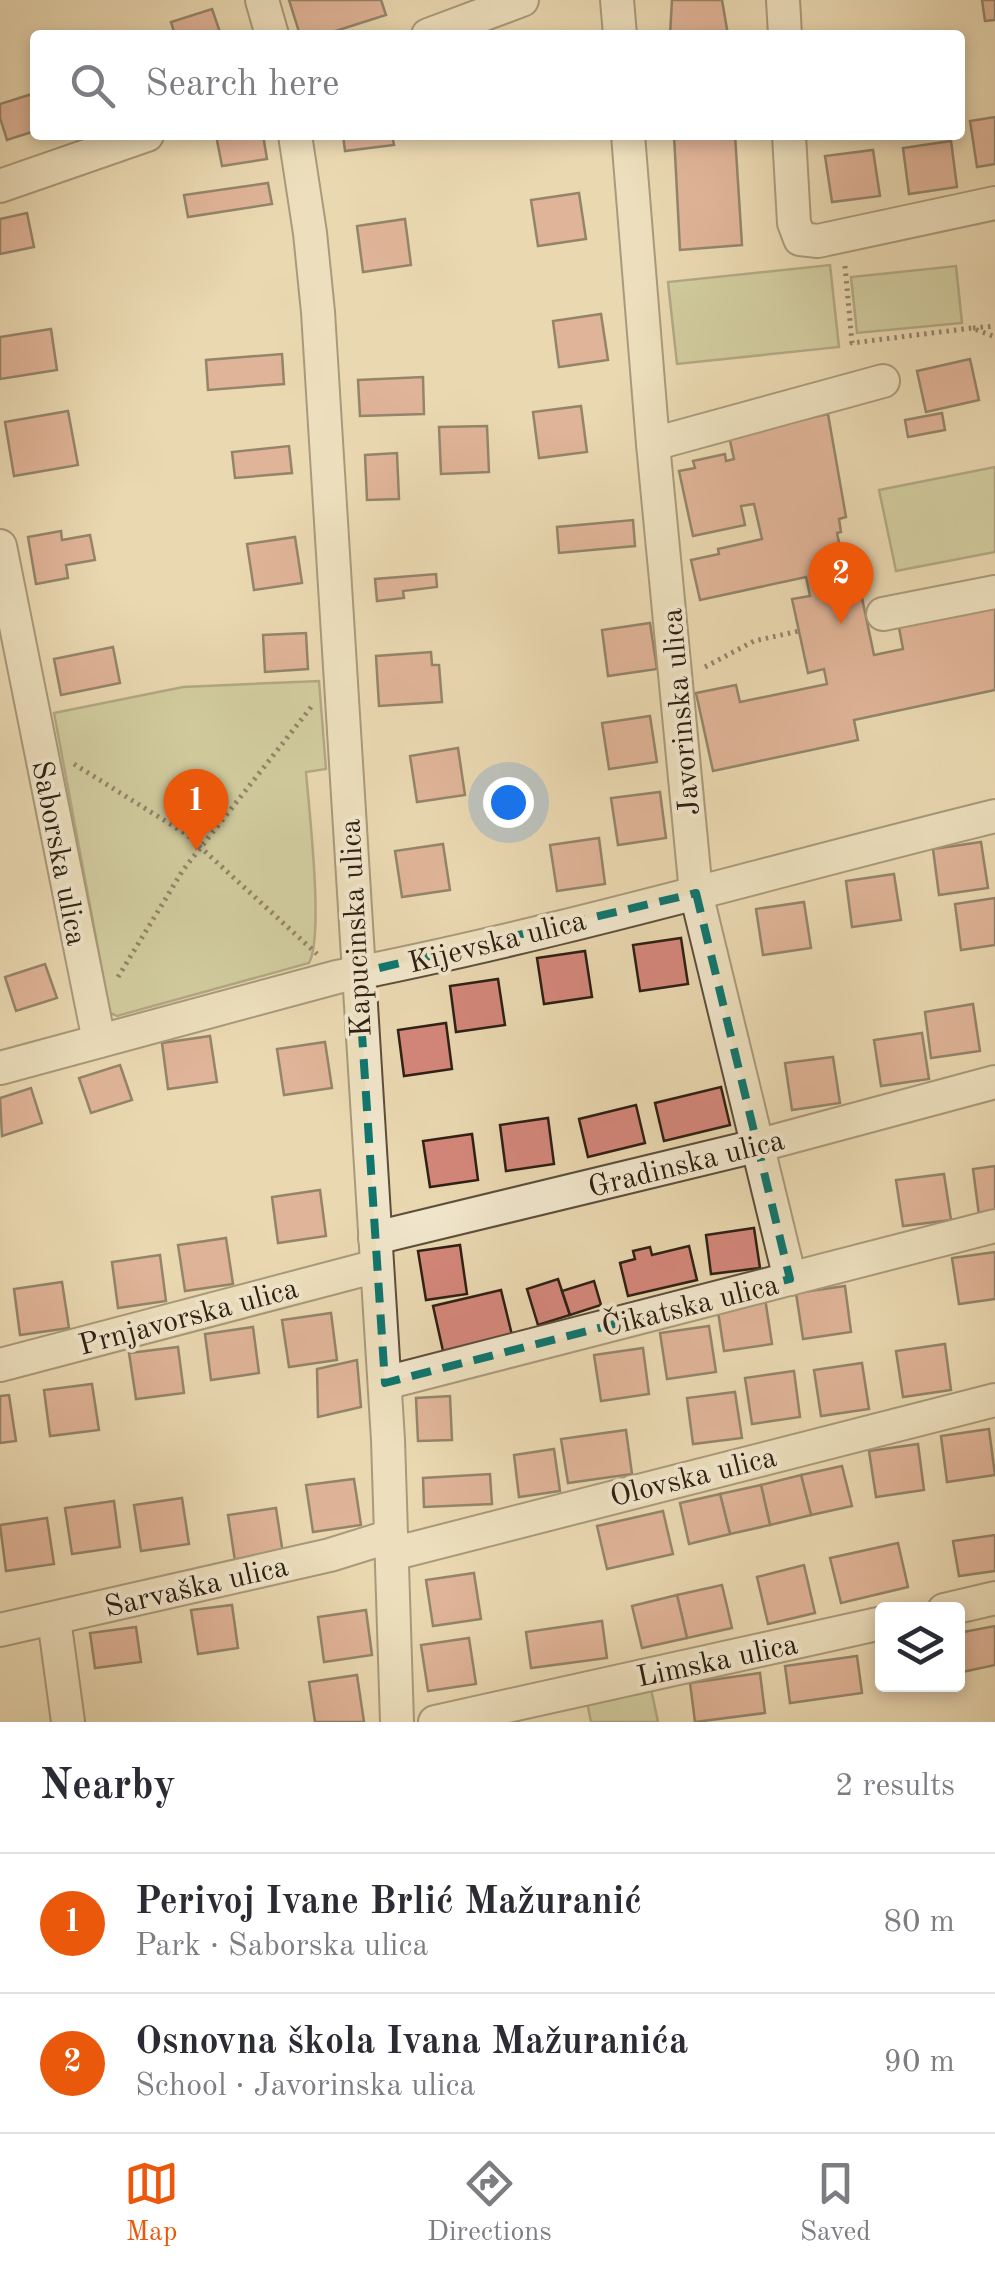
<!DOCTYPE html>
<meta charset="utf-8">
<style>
body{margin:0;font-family:"Old Standard TT",serif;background:#f7f7f7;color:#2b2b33}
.controls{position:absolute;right:30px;bottom:30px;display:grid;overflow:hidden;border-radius:10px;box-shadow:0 5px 15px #0003}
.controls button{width:90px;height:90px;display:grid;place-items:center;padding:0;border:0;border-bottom:2px solid #e1e1e2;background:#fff;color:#2b2b33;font:50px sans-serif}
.you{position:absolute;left:508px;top:802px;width:35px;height:35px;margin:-25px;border:8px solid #fff;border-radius:50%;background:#1a73e8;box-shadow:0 0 0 15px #1a73e833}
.badge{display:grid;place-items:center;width:65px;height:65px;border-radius:50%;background:#ea580c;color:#fff;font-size:32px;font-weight:700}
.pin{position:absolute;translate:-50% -82px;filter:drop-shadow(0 2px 5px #0008)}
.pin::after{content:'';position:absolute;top:52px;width:35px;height:30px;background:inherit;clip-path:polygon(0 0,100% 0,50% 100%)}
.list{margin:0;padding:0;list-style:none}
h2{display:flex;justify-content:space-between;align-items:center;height:130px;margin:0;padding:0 40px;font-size:42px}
h2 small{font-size:32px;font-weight:400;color:#7c7c81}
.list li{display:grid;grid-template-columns:65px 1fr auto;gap:30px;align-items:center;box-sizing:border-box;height:140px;padding:0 40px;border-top:2px solid #e1e1e2}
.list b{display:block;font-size:38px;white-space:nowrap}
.list p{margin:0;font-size:32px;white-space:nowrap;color:#7c7c81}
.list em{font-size:32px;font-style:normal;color:#7c7c81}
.icon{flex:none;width:55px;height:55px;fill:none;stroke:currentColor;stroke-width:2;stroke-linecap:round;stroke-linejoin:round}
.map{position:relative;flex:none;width:995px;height:1722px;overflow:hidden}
.search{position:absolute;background:#fff;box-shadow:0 5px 15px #0003;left:30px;right:30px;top:30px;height:110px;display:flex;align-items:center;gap:25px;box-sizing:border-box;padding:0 35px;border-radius:10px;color:#7c7c81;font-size:38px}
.sheet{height:410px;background:#fff}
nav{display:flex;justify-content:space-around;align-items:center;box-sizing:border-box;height:140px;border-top:2px solid #e1e1e2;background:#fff;font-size:28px;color:#7c7c81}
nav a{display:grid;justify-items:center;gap:5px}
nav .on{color:#ea580c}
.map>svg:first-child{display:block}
</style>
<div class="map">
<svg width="995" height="1722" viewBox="0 0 995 1722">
<rect width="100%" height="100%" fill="#ead8b1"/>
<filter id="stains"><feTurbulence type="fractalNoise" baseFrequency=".002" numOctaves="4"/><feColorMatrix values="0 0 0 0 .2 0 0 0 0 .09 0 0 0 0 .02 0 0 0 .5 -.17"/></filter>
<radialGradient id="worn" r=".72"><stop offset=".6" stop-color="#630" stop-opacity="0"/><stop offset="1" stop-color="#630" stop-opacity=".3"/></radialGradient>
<!-- green -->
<g fill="#b6bf8c" stroke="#727050" stroke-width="2.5">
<path d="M 830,265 L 839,347 L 677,364 L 668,282 Z"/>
<path d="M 956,266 L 962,323 L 857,333 L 851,277 Z"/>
<path d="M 995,467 L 995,552 L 896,571 L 879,490 Z"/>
<path d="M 319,681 L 326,769 L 306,772 C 309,809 324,936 309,963 L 117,1016 L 110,1013 L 54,713 L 183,687 Z"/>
<path d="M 651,1689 L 658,1722 L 591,1722 L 587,1702 Z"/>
</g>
<!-- building -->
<g fill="#d4877b" stroke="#2d2014" stroke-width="2.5">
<path d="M 289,0 L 381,0 L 386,15 L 323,35 L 300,35 Z"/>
<path d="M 672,0 L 722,0 L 728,35 L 670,35 Z"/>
<path d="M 982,0 L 995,0 L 995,20 L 985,21 Z"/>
<path d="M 212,9 L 221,35 L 175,35 L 171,22 Z"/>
<path d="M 35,93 L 35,131 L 7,140 L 0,118 L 0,104 Z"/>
<path d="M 995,117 L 995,164 L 977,167 L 970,121 Z"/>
<path d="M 216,135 L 263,135 L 267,159 L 222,166 Z"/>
<path d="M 343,135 L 392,135 L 394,145 L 345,151 Z"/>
<path d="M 674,135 L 735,135 L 742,245 L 680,250 Z"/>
<path d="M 951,141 L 957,187 L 909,194 L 903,148 Z"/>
<path d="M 873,150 L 880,196 L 832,202 L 825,156 Z"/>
<path d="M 268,183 L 272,204 L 188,217 L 184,195 Z"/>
<path d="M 579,193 L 586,239 L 538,246 L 531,200 Z"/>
<path d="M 27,213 L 34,247 L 0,254 L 0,219 Z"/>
<path d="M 405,219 L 411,265 L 363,272 L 357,226 Z"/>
<path d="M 601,314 L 608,360 L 559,367 L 553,321 Z"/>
<path d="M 51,329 L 57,370 L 0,379 L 0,337 Z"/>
<path d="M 282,354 L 284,384 L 208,390 L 206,360 Z"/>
<path d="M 970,359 L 979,400 L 926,412 L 917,371 Z"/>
<path d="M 423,377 L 424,414 L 360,416 L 358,380 Z"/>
<path d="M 581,406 L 587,452 L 539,458 L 533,412 Z"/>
<path d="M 68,411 L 78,465 L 14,476 L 5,422 Z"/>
<path d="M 942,413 L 945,430 L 908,437 L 905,420 Z"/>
<path d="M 828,414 L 846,517 L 839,519 L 841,532 L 837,533 L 843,561 L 850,560 L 854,579 L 858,579 L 874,655 L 903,649 L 897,617 L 995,596 L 995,690 L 854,720 L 858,740 L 713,771 L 696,693 L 736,685 L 740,702 L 827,684 L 824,669 L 808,673 L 792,599 L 810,596 L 806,577 L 700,600 L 691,560 L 719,554 L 718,549 L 762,539 L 754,504 L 741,506 L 745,525 L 693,536 L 679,471 L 695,468 L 693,461 L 725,454 L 726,461 L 734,459 L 729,436 Z"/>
<path d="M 487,426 L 489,472 L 441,474 L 439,427 Z"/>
<path d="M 289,446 L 292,473 L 235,478 L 232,452 Z"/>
<path d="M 397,453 L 399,499 L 367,500 L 365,455 Z"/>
<path d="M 633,520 L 635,546 L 559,553 L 557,527 Z"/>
<path d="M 61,531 L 62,540 L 90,535 L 95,560 L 66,565 L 68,578 L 36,584 L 28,537 Z"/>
<path d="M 295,537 L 302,583 L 254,590 L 247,544 Z"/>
<path d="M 436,574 L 437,587 L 403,591 L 404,598 L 377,601 L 375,579 Z"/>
<path d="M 650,623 L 657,669 L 608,676 L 602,630 Z"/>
<path d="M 306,633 L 308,669 L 265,672 L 263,635 Z"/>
<path d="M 113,647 L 120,683 L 61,695 L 54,659 Z"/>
<path d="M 431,652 L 432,665 L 439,665 L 442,702 L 379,706 L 376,656 Z"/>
<path d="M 650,716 L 657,762 L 609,769 L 602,723 Z"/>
<path d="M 458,748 L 465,795 L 417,802 L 410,756 Z"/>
<path d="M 660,792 L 666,838 L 618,845 L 611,798 Z"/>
<path d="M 599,838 L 605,884 L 557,891 L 550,845 Z"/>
<path d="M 981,842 L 988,888 L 939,895 L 933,849 Z"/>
<path d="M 443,844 L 450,890 L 402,897 L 395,851 Z"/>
<path d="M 894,874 L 901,920 L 852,927 L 846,881 Z"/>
<path d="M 995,898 L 995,945 L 961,950 L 955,904 Z"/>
<path d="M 804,902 L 811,948 L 763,955 L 756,909 Z"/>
<path d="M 681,938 L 688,984 L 640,991 L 633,945 Z"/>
<path d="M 585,951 L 592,997 L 544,1004 L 537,958 Z"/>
<path d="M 45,964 L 57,998 L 16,1011 L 5,977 Z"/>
<path d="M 498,979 L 505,1025 L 456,1032 L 450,986 Z"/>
<path d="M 973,1004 L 980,1051 L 931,1058 L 925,1012 Z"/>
<path d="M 446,1023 L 452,1069 L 404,1076 L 398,1030 Z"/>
<path d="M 922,1033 L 929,1079 L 881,1086 L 874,1040 Z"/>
<path d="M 210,1036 L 217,1082 L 168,1089 L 162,1043 Z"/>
<path d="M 325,1042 L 332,1088 L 284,1095 L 277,1049 Z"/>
<path d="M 833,1057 L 840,1103 L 792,1110 L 785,1063 Z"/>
<path d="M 120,1065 L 132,1100 L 91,1113 L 79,1078 Z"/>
<path d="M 721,1087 L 730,1125 L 664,1141 L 655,1103 Z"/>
<path d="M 31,1088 L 42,1123 L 2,1136 L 0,1098 Z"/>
<path d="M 636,1105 L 645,1143 L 588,1157 L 579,1119 Z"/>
<path d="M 548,1118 L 554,1164 L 506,1171 L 500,1125 Z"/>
<path d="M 472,1134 L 478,1180 L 430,1187 L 423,1141 Z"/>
<path d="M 995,1166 L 995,1213 L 979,1215 L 973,1169 Z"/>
<path d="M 944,1174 L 951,1220 L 903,1226 L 896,1180 Z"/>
<path d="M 320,1190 L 326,1236 L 278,1243 L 272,1197 Z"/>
<path d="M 754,1228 L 760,1268 L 711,1274 L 706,1235 Z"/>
<path d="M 226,1238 L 233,1284 L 185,1291 L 178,1245 Z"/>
<path d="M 460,1245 L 467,1294 L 426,1300 L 418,1251 Z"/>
<path d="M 689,1246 L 697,1280 L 628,1296 L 620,1263 L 635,1259 L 633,1251 L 650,1247 L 652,1255 Z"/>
<path d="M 995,1252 L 995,1299 L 959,1304 L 952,1258 Z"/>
<path d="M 160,1255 L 166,1301 L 118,1308 L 112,1262 Z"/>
<path d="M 558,1279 L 570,1315 L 538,1325 L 527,1289 Z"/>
<path d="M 594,1281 L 601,1305 L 570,1315 L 562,1291 Z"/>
<path d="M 62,1282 L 69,1328 L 20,1335 L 14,1289 Z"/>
<path d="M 845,1286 L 851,1332 L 803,1339 L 796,1293 Z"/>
<path d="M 501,1290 L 512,1335 L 443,1351 L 433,1306 Z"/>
<path d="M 765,1298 L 772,1344 L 724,1351 L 717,1305 Z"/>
<path d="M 331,1313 L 337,1360 L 289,1367 L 282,1320 Z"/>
<path d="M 709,1326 L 716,1372 L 667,1379 L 660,1333 Z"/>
<path d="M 253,1327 L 259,1373 L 211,1380 L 205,1334 Z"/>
<path d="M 945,1344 L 951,1390 L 903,1397 L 896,1351 Z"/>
<path d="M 178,1347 L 184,1393 L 136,1399 L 129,1353 Z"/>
<path d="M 643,1348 L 649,1394 L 601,1401 L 594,1355 Z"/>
<path d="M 357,1360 L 361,1407 L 318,1417 L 317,1369 Z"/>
<path d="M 862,1363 L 869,1409 L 821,1416 L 814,1370 Z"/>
<path d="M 794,1371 L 800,1417 L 752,1424 L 745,1378 Z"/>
<path d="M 92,1384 L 99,1430 L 50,1436 L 44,1390 Z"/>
<path d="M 735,1392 L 742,1438 L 693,1444 L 687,1398 Z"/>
<path d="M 9,1395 L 16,1441 L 0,1443 L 0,1396 Z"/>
<path d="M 450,1396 L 452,1440 L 418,1441 L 416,1398 Z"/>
<path d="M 989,1429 L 995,1475 L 947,1482 L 941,1436 Z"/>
<path d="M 626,1430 L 632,1474 L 568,1483 L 561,1439 Z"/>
<path d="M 918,1444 L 924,1490 L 876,1497 L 869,1451 Z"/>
<path d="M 554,1449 L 560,1491 L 519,1497 L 514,1455 Z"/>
<path d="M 842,1466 L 852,1506 L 811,1515 L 801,1475 Z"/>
<path d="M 490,1474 L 492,1504 L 424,1507 L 423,1478 Z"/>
<path d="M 801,1475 L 811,1515 L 770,1525 L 761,1485 Z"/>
<path d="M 354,1479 L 361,1525 L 313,1532 L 306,1485 Z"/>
<path d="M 761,1485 L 770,1525 L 730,1534 L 720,1494 Z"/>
<path d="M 720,1494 L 730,1534 L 689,1544 L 680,1503 Z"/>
<path d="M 182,1498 L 189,1544 L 141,1551 L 134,1505 Z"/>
<path d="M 114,1501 L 120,1547 L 72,1554 L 65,1508 Z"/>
<path d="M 276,1508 L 283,1554 L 235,1561 L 228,1515 Z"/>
<path d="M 663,1511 L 673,1554 L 607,1569 L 597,1526 Z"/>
<path d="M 47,1518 L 54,1564 L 6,1571 L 0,1525 Z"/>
<path d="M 995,1535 L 995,1571 L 959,1576 L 953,1541 Z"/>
<path d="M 898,1543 L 908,1587 L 841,1603 L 830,1558 Z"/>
<path d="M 804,1565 L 815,1613 L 768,1624 L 757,1577 Z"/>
<path d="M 474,1573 L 481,1619 L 433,1626 L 426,1580 Z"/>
<path d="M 722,1585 L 732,1628 L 687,1638 L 677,1595 Z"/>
<path d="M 677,1595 L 687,1638 L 642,1648 L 632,1606 Z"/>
<path d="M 232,1605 L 238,1648 L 198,1654 L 191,1610 Z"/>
<path d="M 366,1610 L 372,1655 L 324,1662 L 318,1617 Z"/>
<path d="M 602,1621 L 607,1658 L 531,1668 L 526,1632 Z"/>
<path d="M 995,1626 L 995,1665 L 958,1673 L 958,1633 Z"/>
<path d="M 136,1627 L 141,1662 L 95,1668 L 90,1633 Z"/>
<path d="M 469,1638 L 476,1684 L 428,1691 L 421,1645 Z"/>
<path d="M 857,1656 L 862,1693 L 790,1703 L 785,1666 Z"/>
<path d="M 760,1673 L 765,1713 L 695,1722 L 690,1683 Z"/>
<path d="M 357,1675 L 364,1722 L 315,1722 L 309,1682 Z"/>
</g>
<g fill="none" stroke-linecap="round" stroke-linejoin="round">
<!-- minor casing -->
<g stroke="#5c4e3b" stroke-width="36">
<g id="minor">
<path d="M 262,0 L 272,35"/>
<path d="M 617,0 L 620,35"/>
<path d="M 783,0 L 785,35"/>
<path d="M 428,35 L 522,0"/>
<path d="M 295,135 L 310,233 L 318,312 L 388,1440 L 397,1722"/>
<path d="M 628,135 L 653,444 L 696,893 L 790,1279"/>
<path d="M 789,135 L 794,223 L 800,239 L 818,241 L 995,203"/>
<path d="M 0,186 L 147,135"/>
<path d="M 653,444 L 883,381"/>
<path d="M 0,546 L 99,1041"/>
<path d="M 883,614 L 995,592"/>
<path d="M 0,1068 L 337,977 C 558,934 776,870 995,816"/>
<path d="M 375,1238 L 760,1145 L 995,1082"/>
<path d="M 0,1365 L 377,1266"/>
<path d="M 385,1383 L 995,1226"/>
<path d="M 392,1554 L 995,1400"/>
<path d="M 944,1610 L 995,1598"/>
<path d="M 54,1619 L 68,1722"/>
<path d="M 0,1630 L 330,1555 L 391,1536"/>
<path d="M 435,1722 L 882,1623"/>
</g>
</g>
<!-- path -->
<g stroke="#2d2014" stroke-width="5" stroke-dasharray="2.5 5" stroke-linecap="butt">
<path d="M 845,266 L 852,343 L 972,328 L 995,337"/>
<path d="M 973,328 L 995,326"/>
<path d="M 705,667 L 754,641 L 799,631"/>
<path d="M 74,764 L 186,834 L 317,954"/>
<path d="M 118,977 L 183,870 L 312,706"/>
</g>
<!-- minor -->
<use href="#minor" stroke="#f1e6cc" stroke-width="32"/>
</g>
<!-- marked area -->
<path d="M0 0H995V1722H0ZM 696,893 L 790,1279 L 385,1383 L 358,973 Z" fill="#ead8b1" fill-opacity=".55" fill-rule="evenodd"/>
<path fill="none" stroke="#0f766e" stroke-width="8" stroke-dasharray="20 12" stroke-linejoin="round" d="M 696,893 L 790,1279 L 385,1383 L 358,973 Z"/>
<g text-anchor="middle" stroke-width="8" stroke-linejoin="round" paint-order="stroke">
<!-- street labels -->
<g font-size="30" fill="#2d2014" stroke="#f1e6cc">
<text transform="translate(680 712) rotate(-95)" y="10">Javorinska ulica</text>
<text transform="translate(60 853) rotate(79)" y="10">Saborska ulica</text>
<text transform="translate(355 928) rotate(-93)" y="10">Kapucinska ulica</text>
<text transform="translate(497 941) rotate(-14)" y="10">Kijevska ulica</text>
<text transform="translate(686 1163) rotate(-14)" y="10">Gradinska ulica</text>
<text transform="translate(690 1305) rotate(-14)" y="10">Čikatska ulica</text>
<text transform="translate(188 1316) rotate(-15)" y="10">Prnjavorska ulica</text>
<text transform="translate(693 1476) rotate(-14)" y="10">Olovska ulica</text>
<text transform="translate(196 1586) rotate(-13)" y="10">Sarvaška ulica</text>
<text transform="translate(717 1660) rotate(-12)" y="10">Limska ulica</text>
</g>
</g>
<rect width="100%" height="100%" filter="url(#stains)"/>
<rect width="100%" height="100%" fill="url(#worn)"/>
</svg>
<div class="controls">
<button><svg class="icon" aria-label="layers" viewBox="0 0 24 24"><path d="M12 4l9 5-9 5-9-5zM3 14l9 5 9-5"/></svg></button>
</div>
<div class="you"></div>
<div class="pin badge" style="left:196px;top:851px">1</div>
<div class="pin badge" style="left:841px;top:624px">2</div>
<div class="search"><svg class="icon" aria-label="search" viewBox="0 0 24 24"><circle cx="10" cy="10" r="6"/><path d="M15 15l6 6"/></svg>Search here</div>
</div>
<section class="sheet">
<h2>Nearby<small>2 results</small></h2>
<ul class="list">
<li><span class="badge">1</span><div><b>Perivoj Ivane Brlić Mažuranić</b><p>Park · Saborska ulica</p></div><em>80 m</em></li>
<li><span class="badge">2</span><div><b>Osnovna škola Ivana Mažuranića</b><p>School · Javorinska ulica</p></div><em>90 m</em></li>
</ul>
</section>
<nav>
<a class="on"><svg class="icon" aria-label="map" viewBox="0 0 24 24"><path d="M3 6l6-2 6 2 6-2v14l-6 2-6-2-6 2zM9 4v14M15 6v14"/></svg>Map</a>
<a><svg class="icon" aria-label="directions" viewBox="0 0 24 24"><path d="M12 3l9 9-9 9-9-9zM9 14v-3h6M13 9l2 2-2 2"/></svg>Directions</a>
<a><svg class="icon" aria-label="saved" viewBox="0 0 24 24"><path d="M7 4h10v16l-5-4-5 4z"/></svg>Saved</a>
</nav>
